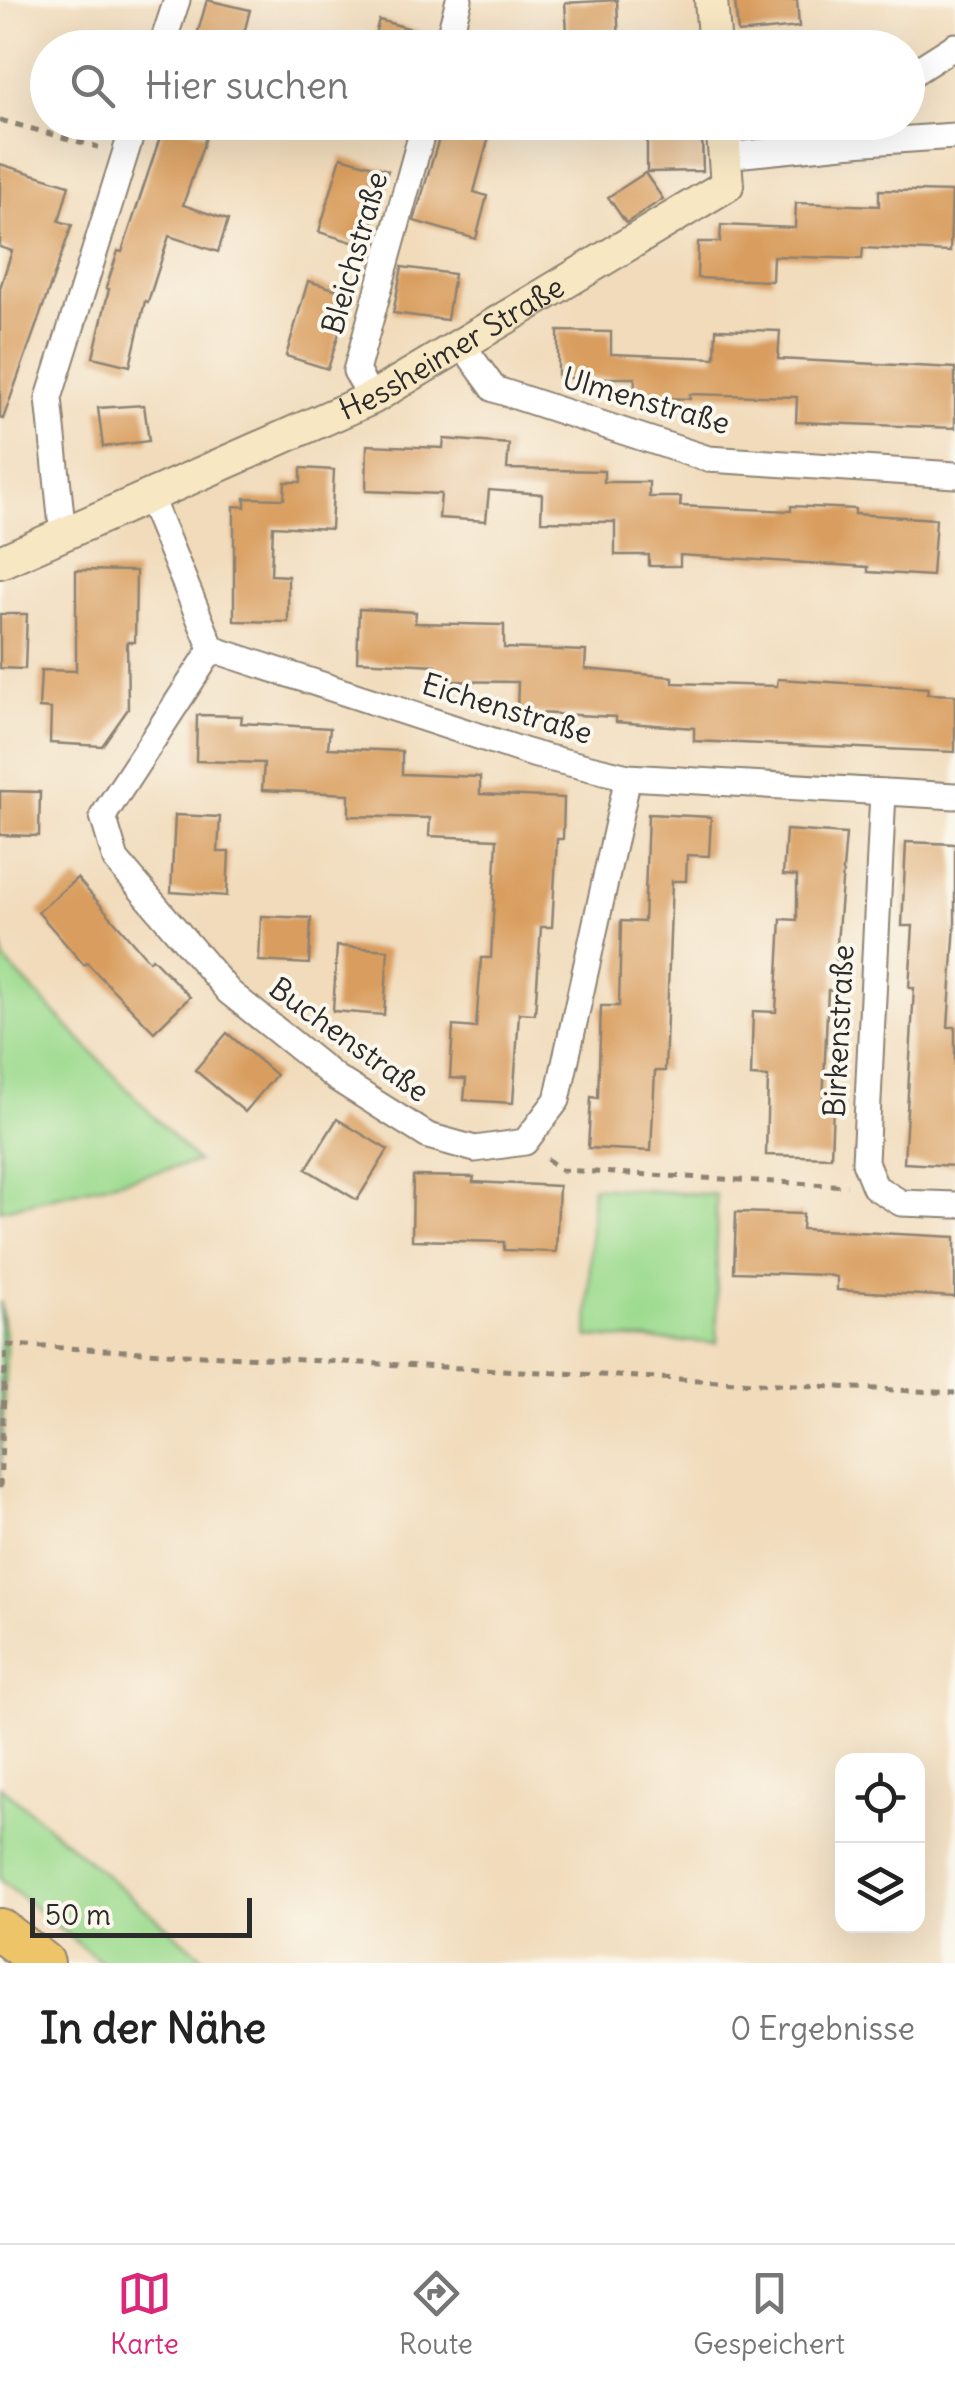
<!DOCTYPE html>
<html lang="de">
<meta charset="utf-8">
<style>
body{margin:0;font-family:Delius,sans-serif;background:#f2f2f2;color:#222}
.controls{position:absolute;right:30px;bottom:30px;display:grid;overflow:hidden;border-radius:20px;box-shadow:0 10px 40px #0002}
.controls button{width:90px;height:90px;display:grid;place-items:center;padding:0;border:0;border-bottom:2px solid #e0e0e0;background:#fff;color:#222;font:50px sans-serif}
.scale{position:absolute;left:30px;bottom:25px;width:222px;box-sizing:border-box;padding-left:10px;border:5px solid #2b2b2b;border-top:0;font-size:28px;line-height:35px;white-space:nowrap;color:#2b2b2b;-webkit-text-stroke:8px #fbf7ec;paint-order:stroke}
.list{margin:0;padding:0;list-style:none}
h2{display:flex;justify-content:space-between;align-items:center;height:130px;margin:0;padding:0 40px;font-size:42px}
h2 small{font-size:32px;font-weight:400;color:#767676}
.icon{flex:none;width:55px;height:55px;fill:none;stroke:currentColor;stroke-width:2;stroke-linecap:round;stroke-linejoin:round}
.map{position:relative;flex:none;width:955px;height:1963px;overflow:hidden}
.search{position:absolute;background:#fff;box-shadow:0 10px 40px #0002;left:30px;right:30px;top:30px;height:110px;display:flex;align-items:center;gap:25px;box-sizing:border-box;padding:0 35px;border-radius:55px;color:#767676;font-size:38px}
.sheet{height:280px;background:#fff}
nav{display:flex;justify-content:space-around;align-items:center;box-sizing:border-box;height:140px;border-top:2px solid #e0e0e0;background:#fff;font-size:28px;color:#767676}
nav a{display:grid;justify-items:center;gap:5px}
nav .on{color:#db2777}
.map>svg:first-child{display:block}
</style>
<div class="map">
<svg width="955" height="1963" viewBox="0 0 955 1963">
<rect width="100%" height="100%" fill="#fbf7ec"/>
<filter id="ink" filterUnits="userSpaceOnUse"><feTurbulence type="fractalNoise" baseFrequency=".01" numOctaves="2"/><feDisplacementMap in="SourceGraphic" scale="20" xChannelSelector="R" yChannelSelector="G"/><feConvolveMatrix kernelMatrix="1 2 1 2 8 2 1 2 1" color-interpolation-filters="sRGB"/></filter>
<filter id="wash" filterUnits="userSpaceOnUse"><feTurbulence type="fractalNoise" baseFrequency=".0048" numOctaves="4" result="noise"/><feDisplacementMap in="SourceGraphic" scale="40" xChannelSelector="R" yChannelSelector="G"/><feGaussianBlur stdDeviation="2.25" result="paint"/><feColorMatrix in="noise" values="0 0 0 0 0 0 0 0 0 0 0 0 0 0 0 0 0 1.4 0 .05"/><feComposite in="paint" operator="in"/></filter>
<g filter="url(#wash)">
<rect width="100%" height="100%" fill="#f1dbbb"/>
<!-- green -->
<g fill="#9edb90" stroke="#64835e" stroke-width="2.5">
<path d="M 0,940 L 5,961 L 197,1162 L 0,1210 Z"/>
<path d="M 592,1187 L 716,1195 L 717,1343 L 588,1337 Z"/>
<path d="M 0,1301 L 6,1345 L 0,1488 Z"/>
<path d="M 0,1786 L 210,1963 L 102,1963 L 0,1880 Z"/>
</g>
<g id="blocks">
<!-- building -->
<g fill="#d99e5e">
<path d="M 207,0 L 250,10 L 240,48 L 217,48 L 195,42 Z"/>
<path d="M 617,0 L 619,43 L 568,46 L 565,3 Z"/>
<path d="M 735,0 L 797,0 L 799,27 L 738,33 Z"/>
<path d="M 379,20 L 433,35 L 430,48 L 371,48 Z"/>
<path d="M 165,122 L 207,134 L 183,205 L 228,220 L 218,252 L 169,236 L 148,302 L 145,301 L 130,366 L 93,357 L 109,289 L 106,288 L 118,251 L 122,252 Z"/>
<path d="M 444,122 L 493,122 L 474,192 L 487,196 L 476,239 L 414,221 Z"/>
<path d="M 702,134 L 703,171 L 647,172 L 647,135 Z"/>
<path d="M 341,157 L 388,170 L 365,246 L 319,232 Z"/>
<path d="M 0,164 L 69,185 L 59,221 L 72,225 L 3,419 L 0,418 L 0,288 L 12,251 L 0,247 Z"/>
<path d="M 645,173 L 663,199 L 626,223 L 608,197 Z"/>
<path d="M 879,190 L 952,192 L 950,252 L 863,248 L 862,259 L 773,256 L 772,281 L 697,278 L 698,242 L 720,242 L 721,225 L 795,228 L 796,203 L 879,206 Z"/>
<path d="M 402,267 L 454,274 L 447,320 L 393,313 Z"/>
<path d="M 308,281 L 351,294 L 328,369 L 286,356 Z"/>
<path d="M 716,329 L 780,331 L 778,359 L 955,368 L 955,428 L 796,422 L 797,397 L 690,394 L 690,399 L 634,397 L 635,378 L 558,378 L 558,331 L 611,332 L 611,354 L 715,358 Z"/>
<path d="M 144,405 L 149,441 L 103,447 L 98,408 Z"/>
<path d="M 444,439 L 509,444 L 507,469 L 604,471 L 604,482 L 649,482 L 649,497 L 681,497 L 680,506 L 791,511 L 791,506 L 855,509 L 855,514 L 936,519 L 932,576 L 868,572 L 868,567 L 680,555 L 680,566 L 649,566 L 649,555 L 615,555 L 615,522 L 541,521 L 542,494 L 489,490 L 486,521 L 439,518 L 441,494 L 366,491 L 367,445 L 443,448 Z"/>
<path d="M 301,468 L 334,470 L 331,529 L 273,526 L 271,575 L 288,576 L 288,622 L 234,621 L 234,506 L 245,507 L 245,498 L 284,499 L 285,482 L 301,482 Z"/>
<path d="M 76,570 L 136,571 L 135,642 L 127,642 L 128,709 L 102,746 L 50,743 L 51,709 L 39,708 L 41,670 L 76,671 Z"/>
<path d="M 359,609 L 416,612 L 415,623 L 504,625 L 504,648 L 586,651 L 585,669 L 673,677 L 673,683 L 777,686 L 778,679 L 928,688 L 927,694 L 955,695 L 955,752 L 694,741 L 694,728 L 616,722 L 616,717 L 517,712 L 518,682 L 435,681 L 436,665 L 357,661 Z"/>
<path d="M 0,614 L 27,614 L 25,669 L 0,668 Z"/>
<path d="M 197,715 L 242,716 L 241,723 L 330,728 L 328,748 L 402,751 L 402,774 L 480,777 L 480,794 L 564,798 L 563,839 L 557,839 L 552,927 L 541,927 L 535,1014 L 519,1013 L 513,1103 L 464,1100 L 466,1079 L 450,1078 L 453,1026 L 476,1028 L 481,958 L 491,958 L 497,839 L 429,836 L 430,818 L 349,816 L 349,794 L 262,790 L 264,763 L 196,761 Z"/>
<path d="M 0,791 L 40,792 L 39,836 L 0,835 Z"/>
<path d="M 648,814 L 711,817 L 709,856 L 687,855 L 686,881 L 672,881 L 665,1071 L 655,1071 L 651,1151 L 588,1148 L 591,1097 L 598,1098 L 601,1006 L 619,1006 L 621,921 L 644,922 Z"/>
<path d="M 175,815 L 220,817 L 218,852 L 229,852 L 227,896 L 171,892 Z"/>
<path d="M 786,830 L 846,834 L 833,991 L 828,990 L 823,1104 L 833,1105 L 831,1157 L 766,1155 L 768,1077 L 751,1076 L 753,1011 L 776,1012 L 781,919 L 797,920 L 797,876 L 783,875 Z"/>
<path d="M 906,842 L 955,844 L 955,924 L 948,1027 L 955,1027 L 955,1166 L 904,1163 L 914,988 L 909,988 L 913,926 L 902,926 Z"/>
<path d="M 77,878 L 149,961 L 152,958 L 190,997 L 154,1032 L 87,963 L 84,965 L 38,912 Z"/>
<path d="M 261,916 L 311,918 L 309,964 L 259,961 Z"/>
<path d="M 337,946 L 388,950 L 384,1015 L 333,1011 Z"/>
<path d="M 227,1033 L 276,1075 L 245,1112 L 195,1070 Z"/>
<path d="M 337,1119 L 388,1150 L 357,1200 L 306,1169 Z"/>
<path d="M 413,1176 L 474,1177 L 473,1182 L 559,1186 L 556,1252 L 504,1250 L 504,1242 L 412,1240 Z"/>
<path d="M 736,1212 L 803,1214 L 802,1229 L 955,1237 L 955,1297 L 837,1290 L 837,1277 L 827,1275 L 734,1272 Z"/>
</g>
</g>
</g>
<g filter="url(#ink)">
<use href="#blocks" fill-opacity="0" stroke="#8e8373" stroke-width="2.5"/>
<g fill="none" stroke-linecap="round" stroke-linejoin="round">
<!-- street casing -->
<g stroke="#8e8373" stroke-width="29">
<g id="street">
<path d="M 161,48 L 177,0"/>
<path d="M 446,48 L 459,0"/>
<path d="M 908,76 L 955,46"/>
<path d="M 853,143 L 955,136"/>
<path d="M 725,156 L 853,143 L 852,122"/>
<path d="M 463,346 L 494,389 L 708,459 L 955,475"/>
<path d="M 372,398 L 356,371 L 425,122"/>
<path d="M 150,498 L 212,649 L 536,755 L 628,777 L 955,796"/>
<path d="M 63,536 L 49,398 L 135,122"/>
<path d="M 212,649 L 103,816 L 116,860 L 229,992 L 336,1078 L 428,1136 L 475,1149 L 525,1142 L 557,1100 L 628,777"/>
<path d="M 883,792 L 865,1162 L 875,1187 L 901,1203 L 955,1205"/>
</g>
</g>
<!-- secondary casing -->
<g stroke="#8e8373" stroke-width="36">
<g id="secondary">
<path d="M 711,0 L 715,48"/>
<path id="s1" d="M 0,562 L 372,398 L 727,185 L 722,122"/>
</g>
</g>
<!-- highway casing -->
<g stroke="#8e8373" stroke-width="46">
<path id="highway" d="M 0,1930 L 43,1963"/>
</g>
<!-- path -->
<g stroke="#8e8373" stroke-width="5" stroke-dasharray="8 8" stroke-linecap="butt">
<path d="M 0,120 L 98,147"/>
<path d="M 547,1159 L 561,1170 L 847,1186"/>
<path d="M 0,1488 L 6,1345 L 955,1393"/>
</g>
<!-- street -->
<use href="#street" stroke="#fff" stroke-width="25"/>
<!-- secondary -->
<use href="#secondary" stroke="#f8e7c3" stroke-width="32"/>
<!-- highway -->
<use href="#highway" stroke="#eec469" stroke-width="42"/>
</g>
</g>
<g text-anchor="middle" stroke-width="8" stroke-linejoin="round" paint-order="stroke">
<!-- street labels -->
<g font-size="30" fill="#2b2b2b" stroke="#fbf7ec">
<text transform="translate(355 253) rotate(-74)" y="10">Bleichstraße</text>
<text dy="10" stroke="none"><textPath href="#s1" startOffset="500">Hessheimer Straße</textPath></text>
<text transform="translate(646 401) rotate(16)" y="10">Ulmenstraße</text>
<text transform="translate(507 709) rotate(17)" y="10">Eichenstraße</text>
<text transform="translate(839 1031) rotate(-87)" y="10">Birkenstraße</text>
<text transform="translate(349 1040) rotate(36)" y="10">Buchenstraße</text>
</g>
</g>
</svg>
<div class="controls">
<button><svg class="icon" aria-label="locate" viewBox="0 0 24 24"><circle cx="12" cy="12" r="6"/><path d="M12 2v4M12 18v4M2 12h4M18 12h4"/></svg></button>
<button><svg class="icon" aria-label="layers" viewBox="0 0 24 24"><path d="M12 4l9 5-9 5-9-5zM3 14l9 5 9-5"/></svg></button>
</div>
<div class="scale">50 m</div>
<div class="search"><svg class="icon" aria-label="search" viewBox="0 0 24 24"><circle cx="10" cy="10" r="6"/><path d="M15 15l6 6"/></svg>Hier suchen</div>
</div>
<section class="sheet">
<h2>In der Nähe<small>0 Ergebnisse</small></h2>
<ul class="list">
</ul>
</section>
<nav>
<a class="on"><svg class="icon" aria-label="map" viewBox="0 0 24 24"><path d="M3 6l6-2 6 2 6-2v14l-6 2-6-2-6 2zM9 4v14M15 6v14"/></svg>Karte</a>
<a><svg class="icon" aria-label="directions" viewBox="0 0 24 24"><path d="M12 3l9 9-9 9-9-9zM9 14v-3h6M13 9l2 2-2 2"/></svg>Route</a>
<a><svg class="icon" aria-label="saved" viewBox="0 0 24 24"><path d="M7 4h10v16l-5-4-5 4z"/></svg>Gespeichert</a>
</nav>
